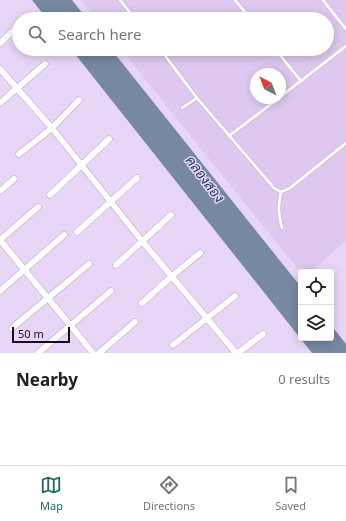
<!DOCTYPE html>
<meta charset="utf-8">
<style>
body{margin:0;font-family:"Noto Sans",Sarabun,sans-serif;background:#f2f2f2;color:#202124}
.controls{position:absolute;right:12px;bottom:12px;display:grid;overflow:hidden;border-radius:4px;box-shadow:0 2px 10px #0003}
.controls button{width:36px;height:36px;display:grid;place-items:center;padding:0;border:0;border-bottom:1px solid #e0e0e0;background:#fff;color:#202124;font:20px sans-serif}
.compass{position:absolute;left:250px;top:68px;width:36px;height:36px;border-radius:50%;background:#fff;box-shadow:0 2px 10px #0003;rotate:318deg}
.scale{position:absolute;left:12px;bottom:10px;width:58px;box-sizing:border-box;padding-left:4px;border:2px solid #160f1a;border-top:0;font-size:11px;line-height:14px;white-space:nowrap;color:#160f1a;-webkit-text-stroke:3px #e8d6f6;paint-order:stroke}
.list{margin:0;padding:0;list-style:none}
h2{display:flex;justify-content:space-between;align-items:center;height:52px;margin:0;padding:0 16px;font-size:17px}
h2 small{font-size:13px;font-weight:400;color:#757577}
.icon{flex:none;width:22px;height:22px;fill:none;stroke:currentColor;stroke-width:2;stroke-linecap:round;stroke-linejoin:round}
.map{position:relative;flex:none;width:346px;height:353px;overflow:hidden}
.search{position:absolute;background:#fff;box-shadow:0 2px 10px #0003;left:12px;right:12px;top:12px;height:44px;display:flex;align-items:center;gap:10px;box-sizing:border-box;padding:0 14px;border-radius:22px;color:#757577;font-size:15px}
.sheet{height:112px;background:#fff}
nav{display:flex;justify-content:space-around;align-items:center;box-sizing:border-box;height:56px;border-top:1px solid #e0e0e0;background:#fff;font-size:11px;color:#757577}
nav a{display:grid;justify-items:center;gap:2px}
nav .on{color:#20695f}
.map>svg:first-child{display:block}
</style>
<div class="map">
<svg width="346" height="353" viewBox="0 0 346 353">
<rect width="100%" height="100%" fill="#e8d6f6"/>
<!-- built -->
<path fill="#dec8ef" fill-rule="evenodd" d="M 81,0 L 346,0 L 346,241 L 311,272 L 301,273 L 121,49 L 327,49 L 327,19 L 97,19 ZM 256,74 L 280,74 L 280,98 L 256,98 Z"/>
<!-- water -->
<g fill="#7788a2">
<path d="M 32,0 L 72,0 L 87,19 L 47,19 Z"/>
<path d="M 71,49 L 111,49 L 301,287 L 301,338 L 331,338 L 331,325 L 346,344 L 346,353 L 312,353 Z"/>
</g>
<g fill="none" stroke-linecap="round" stroke-linejoin="round">
<!-- service casing -->
<g stroke="#b8a7c6" stroke-width="4">
<g id="service">
<path d="M 120,0 L 135,19"/>
<path d="M 235,0 L 251,19"/>
<path d="M 323,0 L 346,29"/>
<path d="M 160,49 L 197,98 L 274,188 L 281,192 L 290,188 L 346,143"/>
<path d="M 275,49 L 301,81"/>
<path d="M 280,97 L 346,46"/>
<path d="M 182,108 L 197,98"/>
<path d="M 229,136 L 279,98"/>
<path d="M 281,192 C 278,207 278,212 282,228"/>
</g>
</g>
<!-- minor casing -->
<g stroke="#b8a7c6" stroke-width="7">
<g id="minor">
<path d="M 0,43 L 15,29"/>
<path d="M 0,69 L 52,128 L 142,241 L 236,353"/>
<path d="M 0,103 L 45,64"/>
<path d="M 19,154 L 52,128 L 79,100"/>
<path d="M 0,191 L 14,179"/>
<path d="M 50,195 L 109,139"/>
<path d="M 77,232 L 137,178"/>
<path d="M 0,240 L 93,353"/>
<path d="M 0,240 L 38,207"/>
<path d="M 116,265 L 171,215"/>
<path d="M 0,291 L 64,235"/>
<path d="M 142,303 L 172,276 L 200,253"/>
<path d="M 12,328 L 89,264"/>
<path d="M 173,345 L 235,296"/>
<path d="M 38,353 L 111,291"/>
<path d="M 99,353 L 135,322"/>
<path d="M 238,353 L 263,334"/>
</g>
</g>
<!-- service -->
<use href="#service" stroke="#fff" stroke-width="3"/>
<!-- minor -->
<use href="#minor" stroke="#fff" stroke-width="6"/>
</g>
<g text-anchor="middle" stroke-width="3" stroke-linejoin="round" paint-order="stroke">
<!-- water labels -->
<g font-size="14" font-style="italic" fill="#284168" stroke="#e8d6f6">
<text transform="translate(205 179) rotate(53)" y="5">คลองสอง</text>
</g>
</g>
</svg>
<div class="controls">
<button><svg class="icon" aria-label="locate" viewBox="0 0 24 24"><circle cx="12" cy="12" r="6"/><path d="M12 2v4M12 18v4M2 12h4M18 12h4"/></svg></button>
<button><svg class="icon" aria-label="layers" viewBox="0 0 24 24"><path d="M12 4l9 5-9 5-9-5zM3 14l9 5 9-5"/></svg></button>
</div>
<svg class="compass" viewBox="-18 -18 36 36"><path d="M0-13l5 13h-10z" fill="#e53935"/><path d="M0 13l5-13h-10z" fill="#757577"/></svg>
<div class="scale">50 m</div>
<div class="search"><svg class="icon" aria-label="search" viewBox="0 0 24 24"><circle cx="10" cy="10" r="6"/><path d="M15 15l6 6"/></svg>Search here</div>
</div>
<section class="sheet">
<h2>Nearby<small>0 results</small></h2>
<ul class="list">
</ul>
</section>
<nav>
<a class="on"><svg class="icon" aria-label="map" viewBox="0 0 24 24"><path d="M3 6l6-2 6 2 6-2v14l-6 2-6-2-6 2zM9 4v14M15 6v14"/></svg>Map</a>
<a><svg class="icon" aria-label="directions" viewBox="0 0 24 24"><path d="M12 3l9 9-9 9-9-9zM9 14v-3h6M13 9l2 2-2 2"/></svg>Directions</a>
<a><svg class="icon" aria-label="saved" viewBox="0 0 24 24"><path d="M7 4h10v16l-5-4-5 4z"/></svg>Saved</a>
</nav>
